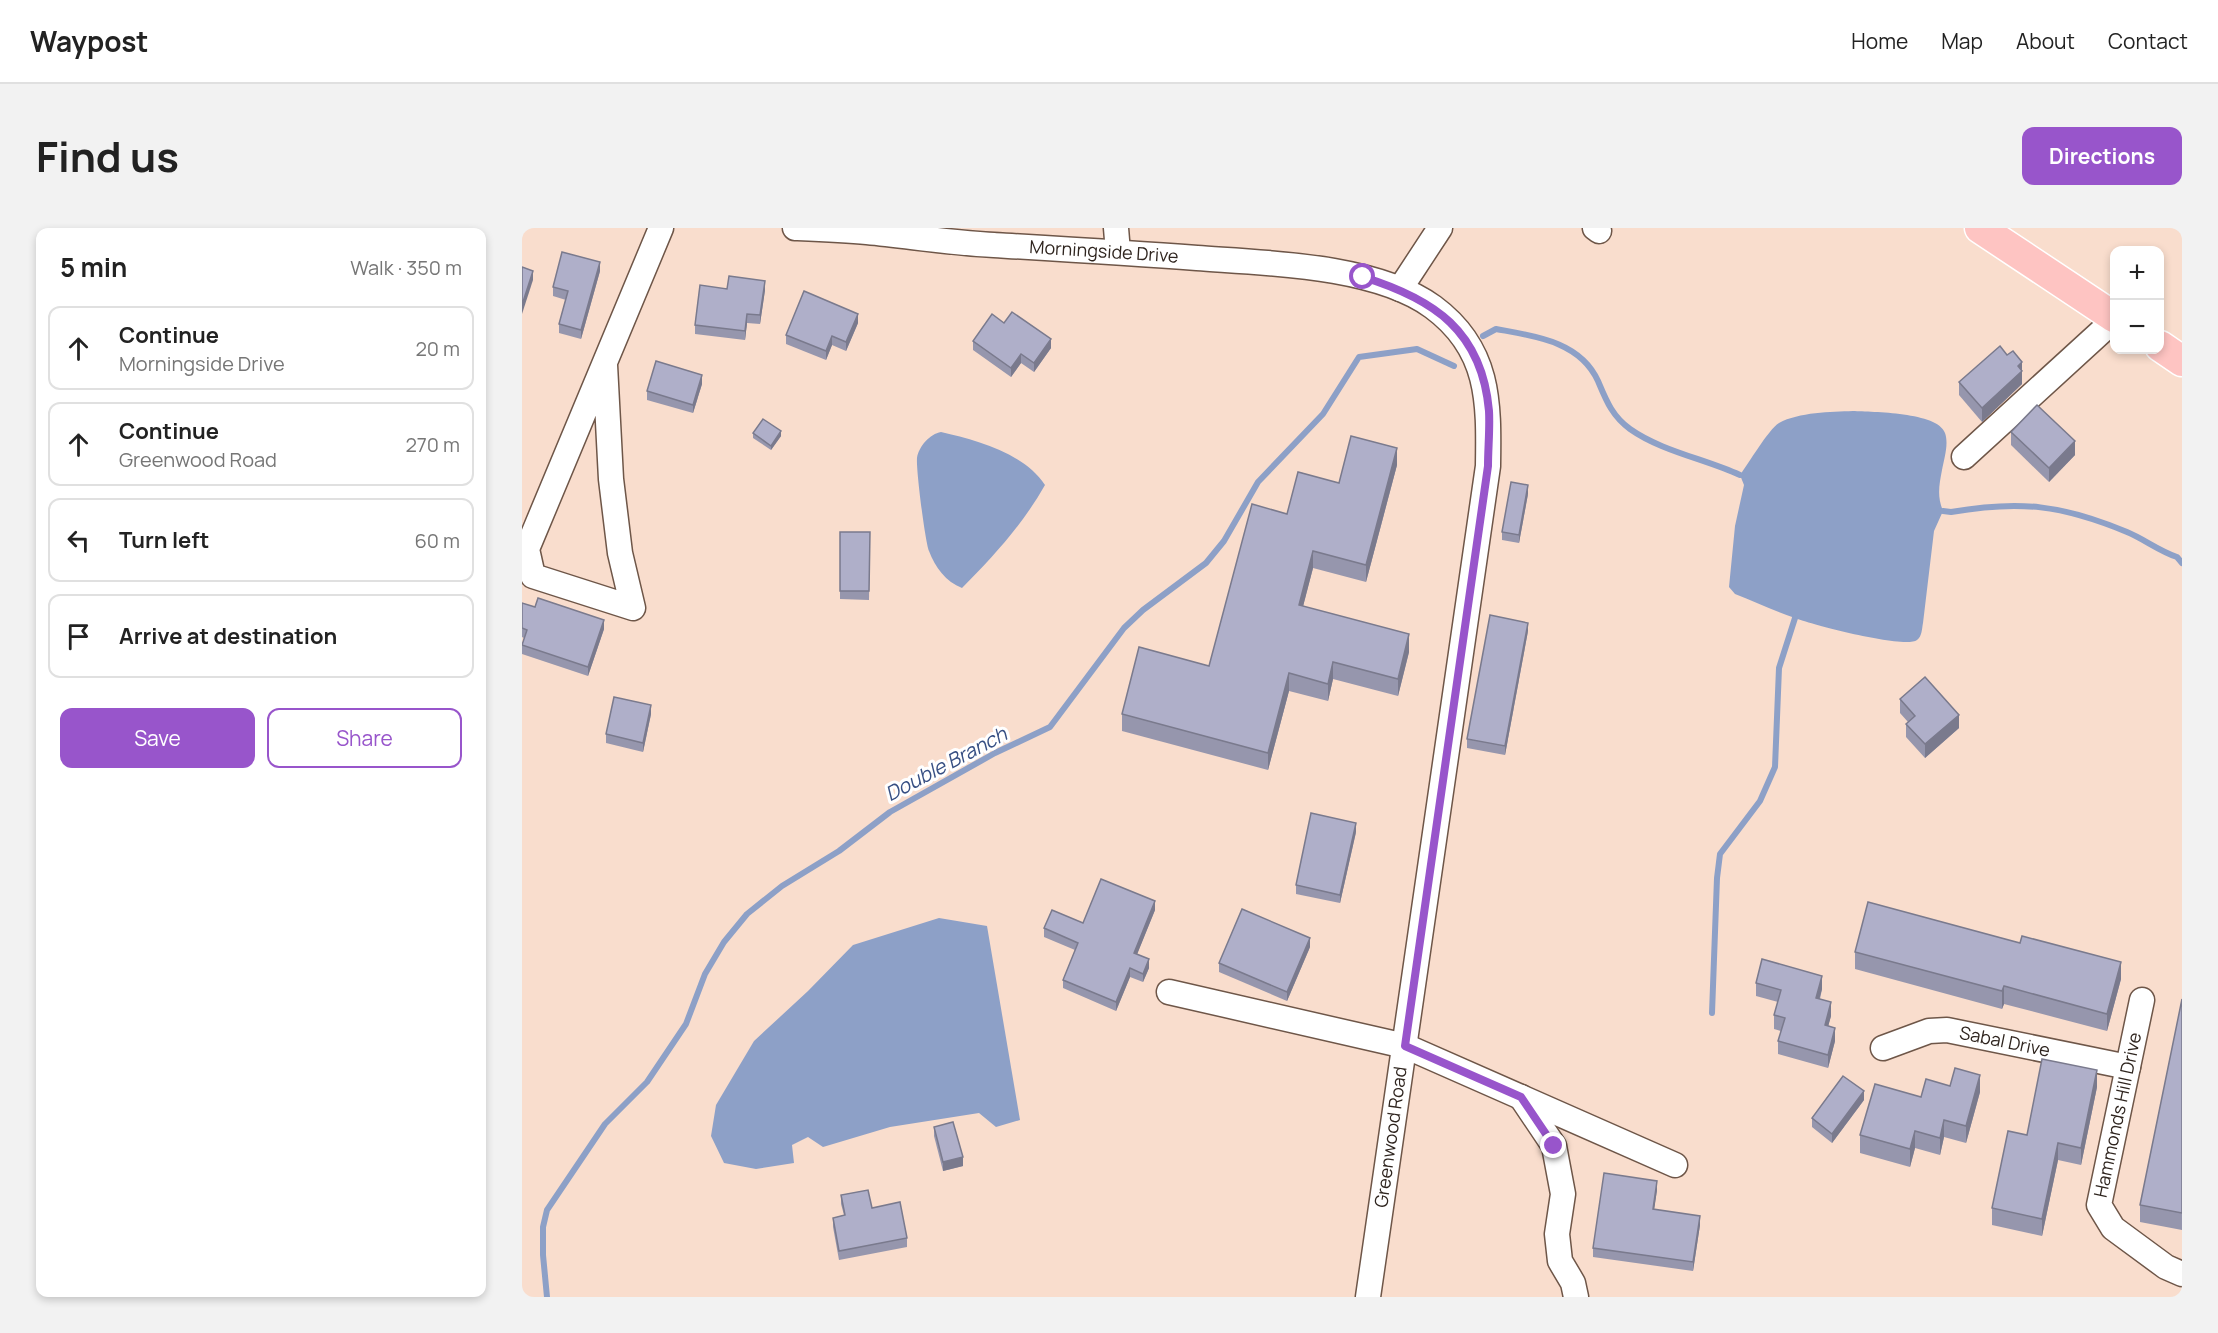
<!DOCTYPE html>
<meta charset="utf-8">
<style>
body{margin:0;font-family:Manrope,sans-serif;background:#f2f2f2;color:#222}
.controls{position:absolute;right:18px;top:18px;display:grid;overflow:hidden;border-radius:12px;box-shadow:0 3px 9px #0003}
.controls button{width:54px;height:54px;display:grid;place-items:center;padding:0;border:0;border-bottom:2px solid #e0e0e0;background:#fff;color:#222;font:30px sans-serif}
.stop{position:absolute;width:18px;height:18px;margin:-14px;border:4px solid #9855cb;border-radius:50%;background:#fff}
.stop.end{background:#9855cb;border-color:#fff;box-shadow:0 2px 6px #0008}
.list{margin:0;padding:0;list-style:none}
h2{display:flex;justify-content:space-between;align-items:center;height:78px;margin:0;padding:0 24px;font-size:26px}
h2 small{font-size:20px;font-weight:400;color:#767676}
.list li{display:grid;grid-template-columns:39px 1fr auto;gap:18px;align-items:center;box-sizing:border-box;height:84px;margin:0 12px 12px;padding:0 12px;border:2px solid #e0e0e0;border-radius:12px}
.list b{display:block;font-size:22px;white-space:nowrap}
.list p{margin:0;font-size:20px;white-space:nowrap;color:#767676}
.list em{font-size:20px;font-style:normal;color:#767676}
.actions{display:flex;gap:12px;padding:18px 24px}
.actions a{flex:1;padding:14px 0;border:2px solid #9855cb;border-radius:12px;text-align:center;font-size:21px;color:#9855cb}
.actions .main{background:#9855cb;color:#fff}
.icon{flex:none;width:33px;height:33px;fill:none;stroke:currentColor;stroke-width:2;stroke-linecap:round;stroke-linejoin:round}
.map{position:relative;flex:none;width:1660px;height:1069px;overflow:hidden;border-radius:12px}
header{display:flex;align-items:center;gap:36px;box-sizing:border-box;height:84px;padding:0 30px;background:#fff;border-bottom:2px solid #e0e0e0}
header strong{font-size:28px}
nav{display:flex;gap:33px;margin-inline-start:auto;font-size:21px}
.intro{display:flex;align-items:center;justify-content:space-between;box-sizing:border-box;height:144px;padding:0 36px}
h1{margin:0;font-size:42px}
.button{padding:15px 27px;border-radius:12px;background:#9855cb;color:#fff;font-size:21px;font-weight:700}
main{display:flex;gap:36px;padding:0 36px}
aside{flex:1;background:#fff;border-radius:12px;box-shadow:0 3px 9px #0003}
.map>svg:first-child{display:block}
</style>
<header>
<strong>Waypost</strong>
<nav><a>Home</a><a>Map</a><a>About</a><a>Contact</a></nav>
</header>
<div class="intro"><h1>Find us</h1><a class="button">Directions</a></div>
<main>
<aside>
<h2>5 min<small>Walk · 350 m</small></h2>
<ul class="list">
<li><svg class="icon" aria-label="ahead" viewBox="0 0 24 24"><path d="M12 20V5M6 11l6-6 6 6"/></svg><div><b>Continue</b><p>Morningside Drive</p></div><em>20 m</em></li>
<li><svg class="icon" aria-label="ahead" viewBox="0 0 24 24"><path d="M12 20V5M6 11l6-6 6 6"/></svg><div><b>Continue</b><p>Greenwood Road</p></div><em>270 m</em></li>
<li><svg class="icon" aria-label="left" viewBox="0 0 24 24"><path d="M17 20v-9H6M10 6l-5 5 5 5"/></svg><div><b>Turn left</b></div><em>60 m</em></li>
<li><svg class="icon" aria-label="arrive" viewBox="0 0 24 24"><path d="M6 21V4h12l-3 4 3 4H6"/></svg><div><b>Arrive at destination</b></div></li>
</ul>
<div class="actions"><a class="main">Save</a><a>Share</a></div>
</aside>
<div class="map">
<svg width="1660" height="1069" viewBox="0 0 1660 1069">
<rect width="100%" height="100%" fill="#f9ddcd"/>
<!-- water -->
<g fill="#8da0c7">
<path d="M 1331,183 C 1350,184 1416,184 1423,205 C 1427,216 1422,231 1420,242 C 1417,258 1415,268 1421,283 L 1412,303 L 1401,395 C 1400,400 1400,409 1395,412 C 1383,421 1291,397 1273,390 C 1253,383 1233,374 1213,366 L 1207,359 L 1213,298 L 1222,257 L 1218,247 C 1227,235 1246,202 1257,195 C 1277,184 1309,184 1331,183 Z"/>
<path d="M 419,204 C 454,212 502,225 523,257 C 501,296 471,329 440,360 C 424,354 413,339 407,323 C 403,313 394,241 395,230 C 397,218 408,206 419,204 Z"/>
<path d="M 417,690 L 465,698 L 498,892 L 474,899 L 457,885 L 368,899 L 301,919 L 286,909 L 270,917 L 272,935 L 234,941 L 202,935 L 189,908 L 194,877 L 232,813 L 286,763 L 331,717 Z"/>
</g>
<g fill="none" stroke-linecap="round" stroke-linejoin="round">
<!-- stream -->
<g stroke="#8da0c7" stroke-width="6">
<path d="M 961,108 L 974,101 C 1012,108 1058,113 1076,153 C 1084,172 1090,188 1108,201 C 1139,223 1183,231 1218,247"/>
<path d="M 1421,283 L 1429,284 C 1498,272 1540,277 1605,304 C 1622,311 1637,323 1655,329 L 1660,335"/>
<path d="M 1190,785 L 1195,650 L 1198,626 L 1238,573 L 1253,539 L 1257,440 L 1273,390"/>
<path d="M 25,1069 L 21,1027 L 21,999 L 25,982 L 83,896 L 125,854 L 164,796 L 183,746 L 202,714 L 225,686 L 260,658 L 317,623 L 368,584 L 473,525 L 528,499 L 602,400 L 621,382 L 684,335 L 702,313 L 736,254 L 801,186 L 837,129 L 895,121 L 932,138"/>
</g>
<!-- minor casing -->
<g stroke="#6e5648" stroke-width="27">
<g id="minor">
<path id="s1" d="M 273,0 C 297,1 322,2 345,4 C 387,8 429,15 472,17 C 539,21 607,25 675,30 C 744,35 854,37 911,79 C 968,121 967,174 966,238 L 846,1069"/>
<path d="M 594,0 L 596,24"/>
<path d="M 1073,0 L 1077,3"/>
<path d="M 878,61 L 918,0"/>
<path d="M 83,137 L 89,251 L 98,325 L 111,380 L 11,348 L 5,321 L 139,0"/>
<path d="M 1442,229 L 1592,92"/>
<path d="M 647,764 L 883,818 L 1153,937"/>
<path d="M 1620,772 L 1577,977 L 1591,1000 L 1644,1039 L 1660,1046"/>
<path id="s2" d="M 1361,820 L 1407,803 L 1425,802 L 1606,839"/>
<path d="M 999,869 L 1032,918 L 1041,966 L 1035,1006 L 1038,1033 L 1051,1055 L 1054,1069"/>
</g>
</g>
<!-- major casing -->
<g stroke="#fff" stroke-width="33">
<g id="major">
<path d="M 1458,0 L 1592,89"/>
<path d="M 1638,118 L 1660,133"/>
</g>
</g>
<!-- minor -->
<use href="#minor" stroke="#fff" stroke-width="24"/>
<!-- major -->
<use href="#major" stroke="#fec4c2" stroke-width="30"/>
</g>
<!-- wall -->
<g fill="#9696ad">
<path d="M 78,43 L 59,111 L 37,105 L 37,96 L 44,72 L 31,68 L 31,59 Z"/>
<path d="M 243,62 L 238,96 L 225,95 L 223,112 L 173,106 L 173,97 Z"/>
<path d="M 336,95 L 324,123 L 310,117 L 304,132 L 264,116 L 264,107 Z"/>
<path d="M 482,95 L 529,120 L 512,144 L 499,135 L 489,149 L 451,122 L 451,113 Z"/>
<path d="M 1485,127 L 1500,134 L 1500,156 L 1460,194 L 1437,167 L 1437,154 Z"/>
<path d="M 180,156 L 171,185 L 125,172 L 125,163 Z"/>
<path d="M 1489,204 L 1553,227 L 1527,254 L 1489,217 Z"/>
<path d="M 231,205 L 259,208 L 249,222 L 231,210 Z"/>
<path d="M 875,237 L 844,354 L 791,340 L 781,378 L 887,424 L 876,468 L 811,451 L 806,473 L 767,463 L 746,542 L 600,503 L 600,486 L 687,438 L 817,255 Z"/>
<path d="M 1006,266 L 997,315 L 980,312 L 980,304 Z"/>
<path d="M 318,304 L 348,304 L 347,372 L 318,371 Z"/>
<path d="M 0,375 L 82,401 L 66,448 L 0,426 L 0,417 L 2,410 L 0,409 Z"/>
<path d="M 1006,403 L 983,527 L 945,520 L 945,511 Z"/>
<path d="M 1378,471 L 1437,500 L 1403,530 L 1384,509 L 1384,496 L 1386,494 L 1378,485 Z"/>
<path d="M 129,486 L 121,524 L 84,515 L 84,506 Z"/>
<path d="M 834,604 L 818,675 L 774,666 L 774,657 Z"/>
<path d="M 633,682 L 615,726 L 627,740 L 621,754 L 608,749 L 594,783 L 541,760 L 541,752 L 553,722 L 522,709 L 522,700 L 561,695 Z"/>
<path d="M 788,719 L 765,773 L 697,744 L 697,735 Z"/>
<path d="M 1333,724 L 1599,751 L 1585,803 L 1482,776 L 1480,781 L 1333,741 Z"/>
<path d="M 1234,755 L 1300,761 L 1298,771 L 1309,788 L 1306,798 L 1313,813 L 1306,840 L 1256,826 L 1256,813 L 1259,803 L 1252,801 L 1252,787 L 1256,774 L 1234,768 Z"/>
<path d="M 1660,771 L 1660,1002 L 1618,994 L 1618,977 Z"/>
<path d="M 1428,858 L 1458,864 L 1444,915 L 1422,909 L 1418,927 L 1393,920 L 1388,939 L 1338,925 L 1338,907 L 1399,869 Z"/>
<path d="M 1575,859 L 1559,937 L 1536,932 L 1520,1008 L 1470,997 L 1470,980 L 1505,907 Z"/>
<path d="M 1342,872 L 1310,915 L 1290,899 L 1290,890 Z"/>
<path d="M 412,899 L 441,938 L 421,943 L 412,908 Z"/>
<path d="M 1135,962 L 1132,981 L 1178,997 L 1171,1043 L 1071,1029 L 1071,1020 Z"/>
<path d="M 319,967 L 350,980 L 385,1010 L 385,1019 L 317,1032 L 311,999 L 311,990 L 322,987 L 319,976 Z"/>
</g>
<!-- shaded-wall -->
<g fill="#7a7a8d">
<path d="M 78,34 L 78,43 L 59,111 L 59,102 Z"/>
<path d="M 11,43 L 11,52 L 0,86 L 0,77 Z"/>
<path d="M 243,53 L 243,62 L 238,96 L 238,87 Z"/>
<path d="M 225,86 L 225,95 L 223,112 L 223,103 Z"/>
<path d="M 336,86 L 336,95 L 324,123 L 324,114 Z"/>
<path d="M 310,108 L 310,117 L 304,132 L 304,123 Z"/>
<path d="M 529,111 L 529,120 L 512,144 L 512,135 Z"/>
<path d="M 499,126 L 499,135 L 489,149 L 489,140 Z"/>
<path d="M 1500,134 L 1500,156 L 1460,194 L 1460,180 L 1496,138 Z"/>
<path d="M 180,147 L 180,156 L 171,185 L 171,177 Z"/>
<path d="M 259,203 L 259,208 L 249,222 L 249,218 Z"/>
<path d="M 1553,213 L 1553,227 L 1527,254 L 1527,240 Z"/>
<path d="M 875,220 L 875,237 L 844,354 L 844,337 Z"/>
<path d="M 1006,257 L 1006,266 L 997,315 L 997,307 Z"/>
<path d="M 791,323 L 791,340 L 777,394 L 777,377 Z"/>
<path d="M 82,392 L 82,401 L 66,448 L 66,439 Z"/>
<path d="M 1006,395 L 1006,403 L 983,527 L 983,518 Z"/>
<path d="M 887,406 L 887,424 L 876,468 L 876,451 Z"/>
<path d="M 811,434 L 811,451 L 806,473 L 806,456 Z"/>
<path d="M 767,445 L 767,463 L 746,542 L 746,525 Z"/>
<path d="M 129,477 L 129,486 L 121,524 L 121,515 Z"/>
<path d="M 1437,487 L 1437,500 L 1403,530 L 1403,516 Z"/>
<path d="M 834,595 L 834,604 L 818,675 L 818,667 Z"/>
<path d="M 633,673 L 633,682 L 612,734 L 612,725 Z"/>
<path d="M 788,710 L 788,719 L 765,773 L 765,764 Z"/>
<path d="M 627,731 L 627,740 L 621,754 L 621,746 Z"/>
<path d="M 1599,734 L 1599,751 L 1585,803 L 1585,786 Z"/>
<path d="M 608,740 L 608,749 L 594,783 L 594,774 Z"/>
<path d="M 1300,748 L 1300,761 L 1294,783 L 1294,770 Z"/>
<path d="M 1482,758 L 1482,776 L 1480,781 L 1480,763 Z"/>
<path d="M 1309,774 L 1309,788 L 1303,810 L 1303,797 Z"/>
<path d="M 1313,800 L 1313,813 L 1306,840 L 1306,827 Z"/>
<path d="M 1575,842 L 1575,859 L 1559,937 L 1559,920 Z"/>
<path d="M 1458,847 L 1458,864 L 1444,915 L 1444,898 Z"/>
<path d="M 1342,863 L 1342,872 L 1310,915 L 1310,906 Z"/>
<path d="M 1422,892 L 1422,909 L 1418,927 L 1418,910 Z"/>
<path d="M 1393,903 L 1393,920 L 1388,939 L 1388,921 Z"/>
<path d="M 1536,915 L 1536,932 L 1520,1008 L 1520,991 Z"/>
<path d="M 441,929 L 441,938 L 421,943 L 421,934 Z"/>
<path d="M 1135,953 L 1135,962 L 1131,990 L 1131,981 Z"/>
<path d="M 1178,988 L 1178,997 L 1171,1043 L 1171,1034 Z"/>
</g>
<!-- building -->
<g fill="#afafc9" stroke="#7a7a8d" stroke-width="1.5">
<path d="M 40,24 L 78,34 L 59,102 L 37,96 L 46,63 L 31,59 Z"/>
<path d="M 0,39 L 11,43 L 0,77 Z"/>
<path d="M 207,48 L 243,53 L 238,87 L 225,86 L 223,103 L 173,97 L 178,57 L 205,61 Z"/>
<path d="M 282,63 L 336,86 L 324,114 L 310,108 L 304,123 L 264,107 Z"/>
<path d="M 490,84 L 529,111 L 512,135 L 499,126 L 489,140 L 451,113 L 470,86 L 482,95 Z"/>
<path d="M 1478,118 L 1485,127 L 1491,123 L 1500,134 L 1496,138 L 1500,143 L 1460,180 L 1437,154 Z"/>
<path d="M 134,133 L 180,147 L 171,177 L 125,163 Z"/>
<path d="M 1515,177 L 1553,213 L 1527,240 L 1489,204 Z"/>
<path d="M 241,191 L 259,203 L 249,218 L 231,205 Z"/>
<path d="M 829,208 L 875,220 L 844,337 L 791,323 L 777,377 L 887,406 L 876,451 L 811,434 L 806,456 L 767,445 L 746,525 L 600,486 L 617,419 L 687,438 L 730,276 L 765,286 L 776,244 L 817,255 Z"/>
<path d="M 989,254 L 1006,257 L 997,307 L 980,304 Z"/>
<path d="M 318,304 L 348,304 L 347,363 L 318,363 Z"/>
<path d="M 16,370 L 82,392 L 66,439 L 0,417 L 5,402 L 0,400 L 0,375 L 13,379 Z"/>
<path d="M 968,387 L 1006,395 L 983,518 L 945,511 Z"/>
<path d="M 1403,449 L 1437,487 L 1403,516 L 1384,496 L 1393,488 L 1378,471 Z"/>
<path d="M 92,469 L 129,477 L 121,515 L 84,506 Z"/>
<path d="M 789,585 L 834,595 L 818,667 L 774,657 Z"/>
<path d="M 579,651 L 633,673 L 612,725 L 627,731 L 621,746 L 608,740 L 594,774 L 541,752 L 556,715 L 522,700 L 530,682 L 561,695 Z"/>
<path d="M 1346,674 L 1498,715 L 1500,708 L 1599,734 L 1585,786 L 1482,758 L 1480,763 L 1333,724 Z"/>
<path d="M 720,681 L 788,710 L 765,764 L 697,735 Z"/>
<path d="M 1240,731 L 1300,748 L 1294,770 L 1309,774 L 1303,797 L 1313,800 L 1306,827 L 1256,813 L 1263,790 L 1252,787 L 1259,762 L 1234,755 Z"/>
<path d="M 1660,771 L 1660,985 L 1618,977 Z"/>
<path d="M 1520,831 L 1575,842 L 1559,920 L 1536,915 L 1520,991 L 1470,980 L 1486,903 L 1505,907 Z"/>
<path d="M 1433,840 L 1458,847 L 1444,898 L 1422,892 L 1418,910 L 1393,903 L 1388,921 L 1338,907 L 1353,856 L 1399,869 L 1404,851 L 1428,858 Z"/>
<path d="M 1321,848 L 1342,863 L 1310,906 L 1290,890 Z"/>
<path d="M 431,894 L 441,929 L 421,934 L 412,899 Z"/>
<path d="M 1082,945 L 1135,953 L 1131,981 L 1178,988 L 1171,1034 L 1071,1020 Z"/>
<path d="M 346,962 L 350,980 L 378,974 L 385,1010 L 317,1023 L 311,990 L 323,987 L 319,967 Z"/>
</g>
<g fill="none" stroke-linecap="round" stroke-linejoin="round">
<!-- route -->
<path stroke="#9855cb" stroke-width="8" d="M 841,49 C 912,71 960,103 967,183 C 968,201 966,220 966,238 L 883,818 L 999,869 L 1032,918"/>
</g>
<g text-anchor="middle" stroke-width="6" stroke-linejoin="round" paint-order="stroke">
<!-- street labels -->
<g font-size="18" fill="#2f251f" stroke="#fff">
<text dy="6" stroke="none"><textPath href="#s1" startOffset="310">Morningside Drive</textPath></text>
<text dy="6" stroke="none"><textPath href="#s2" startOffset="126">Sabal Drive</textPath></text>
<text transform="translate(1596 887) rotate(-78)" y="6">Hammonds Hill Drive</text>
<text transform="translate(869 909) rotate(-82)" y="6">Greenwood Road</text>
</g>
<!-- water labels -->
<g font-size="20" font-style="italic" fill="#374f83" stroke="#fff">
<text transform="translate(424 536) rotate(-28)" y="7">Double Branch</text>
</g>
</g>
</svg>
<div class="controls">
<button>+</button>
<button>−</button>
</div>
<div class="stop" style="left:841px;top:49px"></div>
<div class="stop end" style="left:1032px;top:918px"></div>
</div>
</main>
